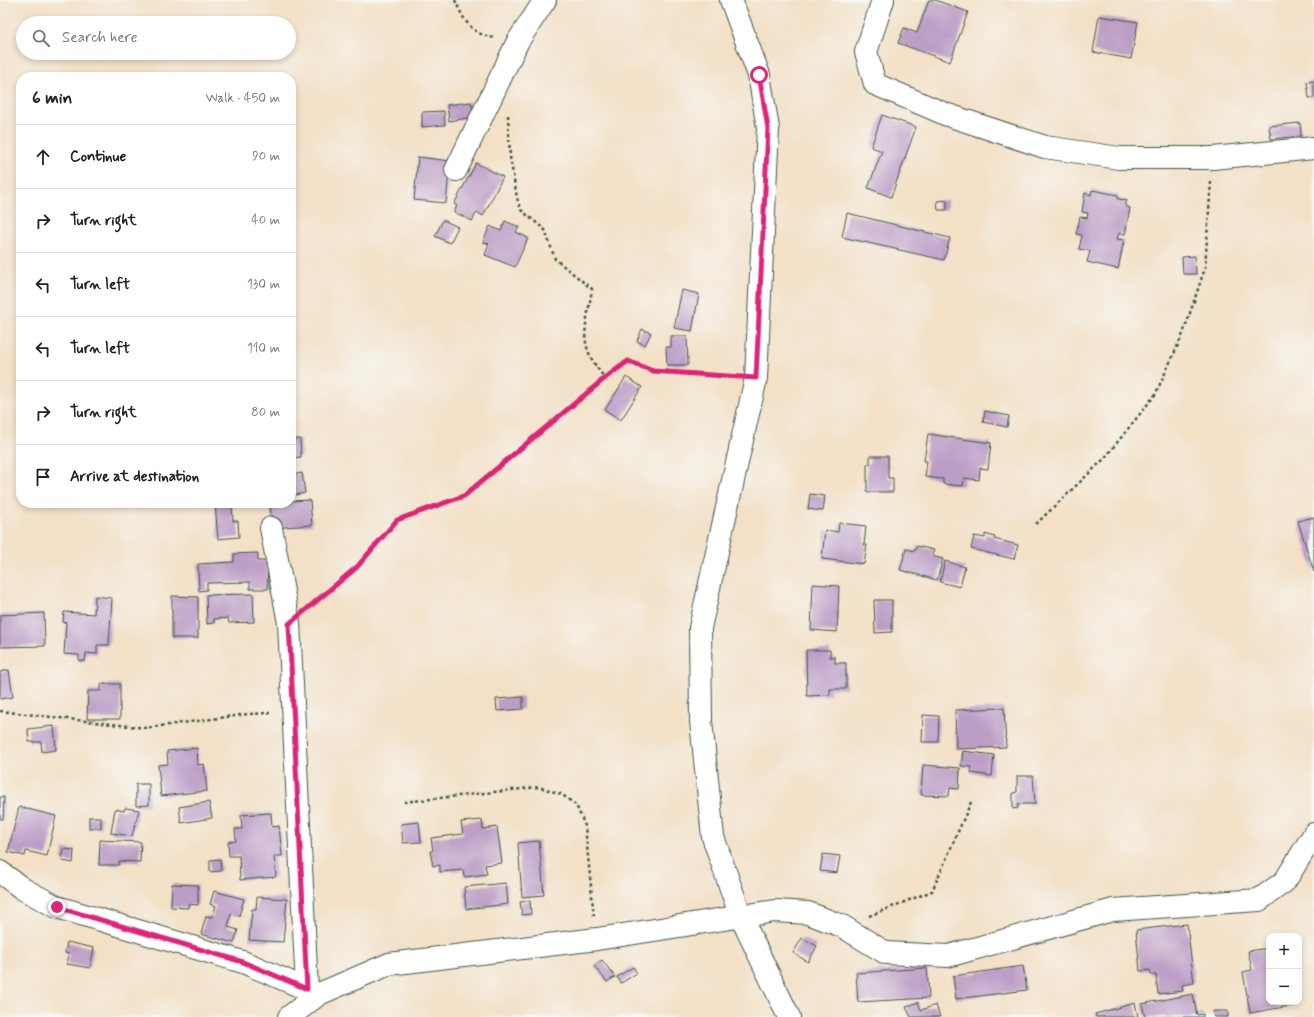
<!DOCTYPE html>
<meta charset="utf-8">
<style>
body{margin:0;font-family:Mynerve,sans-serif;background:#f2f2f2;color:#202124}
.controls{position:absolute;right:12px;bottom:12px;display:grid;overflow:hidden;border-radius:8px;box-shadow:0 2px 6px #0003}
.controls button{width:36px;height:36px;display:grid;place-items:center;padding:0;border:0;border-bottom:1px solid #e0e0e0;background:#fff;color:#202124;font:20px sans-serif}
.stop{position:absolute;width:12px;height:12px;margin:-9px;border:3px solid #db2777;border-radius:50%;background:#fff}
.stop.end{background:#db2777;border-color:#fff;box-shadow:0 1px 4px #0008}
.list{margin:0;padding:0;list-style:none}
h2{display:flex;justify-content:space-between;align-items:center;height:52px;margin:0;padding:0 16px;font-size:17px}
h2 small{font-size:13px;font-weight:400;color:#757577}
.list li{display:grid;grid-template-columns:26px 1fr auto;gap:12px;align-items:center;box-sizing:border-box;height:64px;padding:0 16px;border-top:1px solid #e0e0e0}
.list b{display:block;font-size:15px;white-space:nowrap}
.list em{font-size:13px;font-style:normal;color:#757577}
.icon{flex:none;width:22px;height:22px;fill:none;stroke:currentColor;stroke-width:2;stroke-linecap:round;stroke-linejoin:round}
.map{position:relative;flex:none;width:1314px;height:1017px;overflow:hidden}
.search{position:absolute;background:#fff;box-shadow:0 2px 6px #0003;left:16px;top:16px;width:280px;height:44px;display:flex;align-items:center;gap:10px;box-sizing:border-box;padding:0 14px;border-radius:22px;color:#757577;font-size:15px}
.panel{position:absolute;background:#fff;box-shadow:0 2px 6px #0003;left:16px;top:72px;width:280px;height:436px;border-radius:16px}
.map>svg:first-child{display:block}
</style>
<div class="map">
<svg width="1314" height="1017" viewBox="0 0 1314 1017">
<rect width="100%" height="100%" fill="#f6f6f2"/>
<filter id="ink" filterUnits="userSpaceOnUse"><feTurbulence type="fractalNoise" baseFrequency=".025" numOctaves="2"/><feDisplacementMap in="SourceGraphic" scale="8" xChannelSelector="R" yChannelSelector="G"/><feConvolveMatrix kernelMatrix="1 2 1 2 8 2 1 2 1" color-interpolation-filters="sRGB"/></filter>
<filter id="wash" filterUnits="userSpaceOnUse"><feTurbulence type="fractalNoise" baseFrequency=".012" numOctaves="4" result="noise"/><feDisplacementMap in="SourceGraphic" scale="16" xChannelSelector="R" yChannelSelector="G"/><feGaussianBlur stdDeviation="0.9" result="paint"/><feColorMatrix in="noise" values="0 0 0 0 0 0 0 0 0 0 0 0 0 0 0 0 0 1.4 0 .05"/><feComposite in="paint" operator="in"/></filter>
<g filter="url(#wash)">
<rect width="100%" height="100%" fill="#f3e0c6"/>
<g id="blocks">
<!-- building -->
<g fill="#bc9dc6">
<path d="M 929,0 L 935,0 L 968,12 L 950,62 L 898,43 L 904,28 L 917,33 Z"/>
<path d="M 1099,16 L 1138,22 L 1131,59 L 1093,52 Z"/>
<path d="M 1314,81 L 1314,98 L 1309,98 L 1307,82 Z"/>
<path d="M 471,102 L 474,117 L 449,121 L 447,105 Z"/>
<path d="M 444,111 L 445,125 L 422,127 L 422,112 Z"/>
<path d="M 882,115 L 916,127 L 891,197 L 868,188 L 882,151 L 871,147 Z"/>
<path d="M 1300,123 L 1301,136 L 1271,139 L 1269,126 Z"/>
<path d="M 418,157 L 450,161 L 446,203 L 414,200 Z"/>
<path d="M 476,163 L 503,177 L 483,216 L 477,212 L 472,221 L 454,212 L 457,206 L 454,204 Z"/>
<path d="M 1092,190 L 1118,195 L 1118,199 L 1127,200 L 1125,206 L 1130,208 L 1125,234 L 1119,233 L 1117,239 L 1124,240 L 1118,269 L 1087,262 L 1090,251 L 1079,249 L 1082,235 L 1076,234 L 1080,217 L 1087,218 L 1088,213 L 1082,212 L 1085,193 L 1091,195 Z"/>
<path d="M 947,200 L 947,210 L 938,210 L 937,201 Z"/>
<path d="M 847,213 L 950,238 L 944,260 L 842,237 Z"/>
<path d="M 443,220 L 458,227 L 450,243 L 435,236 Z"/>
<path d="M 505,221 L 519,227 L 516,232 L 528,238 L 515,267 L 485,255 L 489,244 L 483,242 L 490,226 L 501,231 Z"/>
<path d="M 1195,256 L 1196,274 L 1183,274 L 1182,257 Z"/>
<path d="M 682,290 L 699,294 L 692,331 L 674,328 Z"/>
<path d="M 642,329 L 651,333 L 645,345 L 637,341 Z"/>
<path d="M 671,336 L 687,336 L 688,365 L 667,365 L 666,347 L 671,347 Z"/>
<path d="M 626,377 L 642,387 L 621,420 L 605,410 Z"/>
<path d="M 985,411 L 1009,416 L 1007,427 L 983,422 Z"/>
<path d="M 928,434 L 991,443 L 988,469 L 980,468 L 979,480 L 964,478 L 963,486 L 943,484 L 943,479 L 925,477 L 927,461 L 924,461 Z"/>
<path d="M 291,439 L 300,439 L 301,457 L 291,458 Z"/>
<path d="M 870,456 L 888,456 L 888,478 L 893,478 L 893,492 L 867,492 L 867,464 L 870,464 Z"/>
<path d="M 302,473 L 305,493 L 291,496 L 291,475 Z"/>
<path d="M 810,494 L 825,496 L 823,511 L 808,509 Z"/>
<path d="M 310,500 L 312,525 L 272,528 L 270,503 L 291,503 L 291,501 Z"/>
<path d="M 215,503 L 239,503 L 232,505 L 233,521 L 238,521 L 239,537 L 218,539 Z"/>
<path d="M 1314,517 L 1314,572 L 1298,521 Z"/>
<path d="M 839,523 L 866,526 L 864,545 L 867,545 L 864,564 L 822,559 L 825,530 L 838,532 Z"/>
<path d="M 985,534 L 995,537 L 994,539 L 1018,545 L 1014,559 L 971,549 L 974,536 L 985,538 Z"/>
<path d="M 917,546 L 934,550 L 932,556 L 943,559 L 937,580 L 900,570 L 906,549 L 915,551 Z"/>
<path d="M 258,553 L 258,561 L 267,561 L 268,589 L 250,589 L 250,582 L 207,583 L 207,590 L 199,591 L 198,564 L 234,562 L 234,554 Z"/>
<path d="M 945,561 L 965,567 L 960,587 L 940,582 Z"/>
<path d="M 813,584 L 839,586 L 837,632 L 811,630 Z"/>
<path d="M 253,594 L 254,622 L 229,623 L 228,618 L 214,619 L 214,623 L 207,624 L 206,595 Z"/>
<path d="M 95,596 L 112,598 L 109,645 L 97,645 L 97,654 L 86,653 L 85,661 L 79,661 L 79,655 L 64,654 L 66,623 L 63,622 L 64,612 L 94,614 Z"/>
<path d="M 172,596 L 198,597 L 198,638 L 172,638 Z"/>
<path d="M 874,600 L 892,600 L 892,632 L 875,633 Z"/>
<path d="M 44,613 L 45,646 L 0,647 L 0,615 Z"/>
<path d="M 806,650 L 830,650 L 830,657 L 835,657 L 835,663 L 846,663 L 846,689 L 830,689 L 830,695 L 807,696 Z"/>
<path d="M 9,670 L 13,697 L 0,699 L 0,672 Z"/>
<path d="M 101,684 L 120,684 L 120,719 L 87,719 L 88,691 L 101,691 Z"/>
<path d="M 523,697 L 523,709 L 497,711 L 496,699 Z"/>
<path d="M 1004,708 L 1006,747 L 956,749 L 955,710 Z"/>
<path d="M 923,715 L 939,716 L 938,742 L 922,742 Z"/>
<path d="M 54,726 L 56,750 L 42,752 L 41,742 L 29,742 L 28,729 Z"/>
<path d="M 197,748 L 198,765 L 204,764 L 207,791 L 161,796 L 158,765 L 168,764 L 167,751 Z"/>
<path d="M 963,751 L 994,755 L 992,776 L 971,773 L 972,767 L 961,766 Z"/>
<path d="M 923,765 L 960,768 L 959,789 L 950,788 L 949,796 L 921,795 Z"/>
<path d="M 1017,776 L 1033,776 L 1035,804 L 1018,804 L 1018,808 L 1013,809 L 1013,793 L 1017,792 Z"/>
<path d="M 136,784 L 149,784 L 149,805 L 136,806 Z"/>
<path d="M 0,797 L 4,797 L 3,819 L 0,819 Z"/>
<path d="M 209,802 L 212,818 L 181,823 L 179,807 Z"/>
<path d="M 19,807 L 56,816 L 47,856 L 26,851 L 25,856 L 8,852 Z"/>
<path d="M 125,808 L 139,810 L 132,836 L 111,833 L 115,809 L 124,811 Z"/>
<path d="M 271,813 L 272,827 L 279,826 L 282,856 L 274,856 L 276,877 L 240,880 L 239,856 L 229,856 L 228,842 L 236,841 L 235,829 L 242,829 L 241,815 Z"/>
<rect x="89" y="817" width="12" height="11"/>
<path d="M 482,820 L 483,829 L 497,827 L 502,863 L 485,865 L 487,874 L 464,877 L 463,870 L 440,872 L 440,865 L 433,866 L 430,851 L 433,851 L 431,838 L 463,834 L 461,822 Z"/>
<path d="M 419,822 L 421,842 L 403,843 L 401,824 Z"/>
<path d="M 100,840 L 141,842 L 140,862 L 119,861 L 119,865 L 99,865 Z"/>
<path d="M 539,841 L 544,895 L 522,897 L 518,843 Z"/>
<path d="M 63,849 L 74,850 L 73,863 L 62,861 Z"/>
<path d="M 823,854 L 840,856 L 837,873 L 820,871 Z"/>
<path d="M 220,859 L 221,871 L 210,872 L 210,860 Z"/>
<path d="M 506,883 L 508,904 L 466,909 L 464,887 Z"/>
<path d="M 172,884 L 198,885 L 198,905 L 188,904 L 188,908 L 171,907 Z"/>
<path d="M 214,891 L 244,899 L 239,916 L 231,914 L 228,927 L 238,930 L 234,943 L 201,934 L 206,916 L 212,917 L 216,906 L 210,904 Z"/>
<path d="M 257,897 L 287,899 L 283,942 L 249,940 L 252,909 L 256,909 Z"/>
<path d="M 530,901 L 531,914 L 522,915 L 520,902 Z"/>
<path d="M 1187,924 L 1194,983 L 1182,985 L 1183,991 L 1158,994 L 1156,975 L 1151,975 L 1150,970 L 1140,971 L 1136,930 Z"/>
<path d="M 802,938 L 817,946 L 808,962 L 793,953 Z"/>
<path d="M 67,942 L 94,948 L 90,968 L 67,964 L 69,954 L 65,953 Z"/>
<path d="M 1269,948 L 1269,1002 L 1296,1002 L 1296,1005 L 1250,1013 L 1243,972 L 1252,970 L 1248,951 Z"/>
<path d="M 602,960 L 615,977 L 607,982 L 594,966 Z"/>
<path d="M 1023,966 L 1027,990 L 956,999 L 953,976 Z"/>
<path d="M 633,967 L 637,973 L 621,983 L 617,977 Z"/>
<path d="M 927,968 L 929,998 L 858,1002 L 856,973 Z"/>
<path d="M 1193,994 L 1197,1015 L 1203,1014 L 1203,1017 L 1145,1017 L 1142,1004 Z"/>
<path d="M 918,1002 L 921,1010 L 936,1005 L 940,1017 L 911,1017 L 906,1007 Z"/>
<path d="M 1135,1003 L 1138,1017 L 1096,1017 L 1095,1014 Z"/>
<path d="M 1213,1011 L 1228,1011 L 1228,1017 L 1214,1017 Z"/>
</g>
</g>
</g>
<g filter="url(#ink)">
<use href="#blocks" fill-opacity="0" stroke="#3f554a" stroke-width="1"/>
<g fill="none" stroke-linecap="round" stroke-linejoin="round">
<!-- street casing -->
<g stroke="#3f554a" stroke-width="24">
<g id="street">
<path d="M 731,0 L 759,75 L 768,128 L 756,378 L 700,628 L 701,721 L 713,837 L 741,917 L 789,1017"/>
<path d="M 883,0 L 866,52 L 875,84 L 945,114 L 1045,147 L 1119,158 L 1213,158 L 1314,148"/>
<path d="M 456,170 L 518,41 L 545,0"/>
<path d="M 271,528 L 289,623 L 307,989"/>
<path d="M 0,872 L 23,889 L 57,907 L 243,962 L 318,994"/>
<path d="M 289,1017 L 319,994 L 389,964 L 597,939 L 775,911 L 808,913 L 842,926 L 886,953 L 948,956 L 1113,910 L 1259,900 L 1285,881 L 1314,834"/>
</g>
</g>
<!-- path -->
<g stroke="#3f554a" stroke-width="2.5" stroke-dasharray="3 3" stroke-linecap="butt">
<path d="M 455,0 C 464,21 471,34 495,38"/>
<path d="M 508,115 L 510,157 L 517,198 L 521,210 L 545,230 L 555,259 L 592,289 C 586,330 576,343 605,378"/>
<path d="M 1036,524 L 1104,459 L 1155,395 L 1183,334 L 1205,268 L 1211,181"/>
<path d="M 309,607 L 357,567 L 397,520 L 464,495 L 605,378 L 628,361 L 653,371 L 733,377"/>
<path d="M 0,711 L 146,728 L 248,714 L 270,713"/>
<path d="M 404,802 L 539,787 L 561,794 L 576,805 L 585,826 L 594,917"/>
<path d="M 869,916 L 932,891 L 971,802"/>
</g>
<!-- street -->
<use href="#street" stroke="#fff" stroke-width="22"/>
</g>
</g>
<g fill="none" stroke-linecap="round" stroke-linejoin="round" filter="url(#ink)">
<!-- route -->
<path stroke="#db2777" stroke-width="5" d="M 57,907 L 243,962 L 307,989 L 289,624 L 357,567 L 397,520 L 464,496 L 605,378 L 628,361 L 653,371 L 756,378 L 768,128 L 759,75"/>
</g>
</svg>
<div class="controls">
<button>+</button>
<button>−</button>
</div>
<div class="stop" style="left:759px;top:75px"></div>
<div class="stop end" style="left:57px;top:907px"></div>
<div class="search"><svg class="icon" aria-label="search" viewBox="0 0 24 24"><circle cx="10" cy="10" r="6"/><path d="M15 15l6 6"/></svg>Search here</div>
<section class="panel">
<h2>6 min<small>Walk · 450 m</small></h2>
<ul class="list">
<li><svg class="icon" aria-label="ahead" viewBox="0 0 24 24"><path d="M12 20V5M6 11l6-6 6 6"/></svg><div><b>Continue</b></div><em>90 m</em></li>
<li><svg class="icon" aria-label="right" viewBox="0 0 24 24"><path d="M7 20v-9h11M14 6l5 5-5 5"/></svg><div><b>Turn right</b></div><em>40 m</em></li>
<li><svg class="icon" aria-label="left" viewBox="0 0 24 24"><path d="M17 20v-9H6M10 6l-5 5 5 5"/></svg><div><b>Turn left</b></div><em>130 m</em></li>
<li><svg class="icon" aria-label="left" viewBox="0 0 24 24"><path d="M17 20v-9H6M10 6l-5 5 5 5"/></svg><div><b>Turn left</b></div><em>110 m</em></li>
<li><svg class="icon" aria-label="right" viewBox="0 0 24 24"><path d="M7 20v-9h11M14 6l5 5-5 5"/></svg><div><b>Turn right</b></div><em>80 m</em></li>
<li><svg class="icon" aria-label="arrive" viewBox="0 0 24 24"><path d="M6 21V4h12l-3 4 3 4H6"/></svg><div><b>Arrive at destination</b></div></li>
</ul>
</section>
</div>
